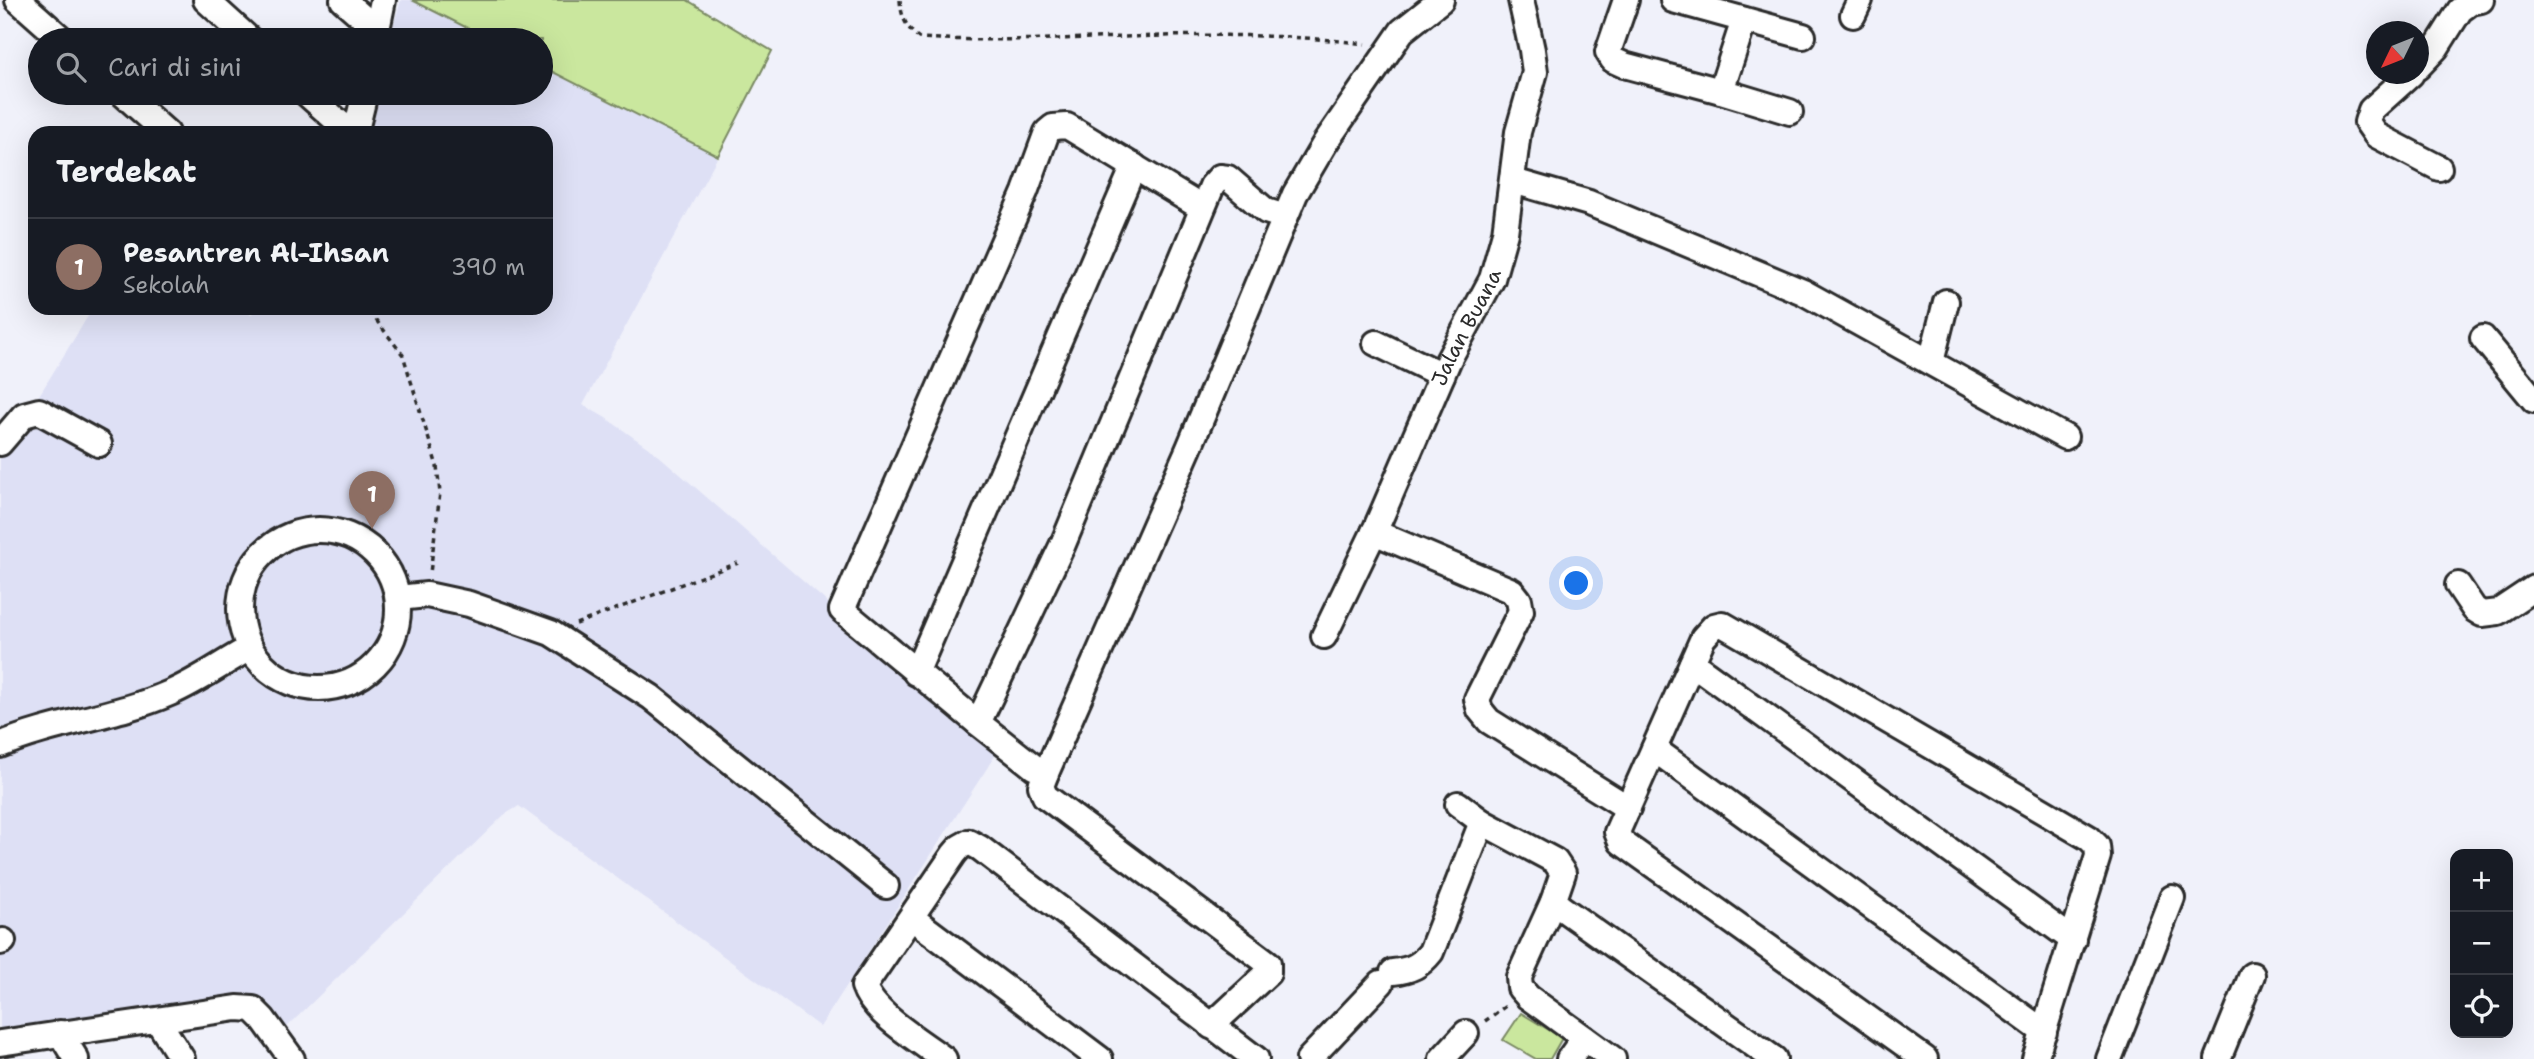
<!DOCTYPE html>
<html lang="id">
<meta charset="utf-8">
<style>
body{margin:0;font-family:"Shantell Sans",sans-serif;background:#20242c;color:#f1f3f6}
.controls{position:absolute;right:21px;bottom:21px;display:grid;overflow:hidden;border-radius:14px;box-shadow:0 7px 28px #0002}
.controls button{width:63px;height:63px;display:grid;place-items:center;padding:0;border:0;border-bottom:2px solid #363941;background:#171b24;color:#f1f3f6;font:35px sans-serif}
.compass{position:absolute;left:2366px;top:21px;width:63px;height:63px;border-radius:50%;background:#171b24;box-shadow:0 7px 28px #0002;rotate:227deg}
.you{position:absolute;left:1577px;top:584px;width:24px;height:24px;margin:-18px;border:5px solid #fff;border-radius:50%;background:#1a73e8;box-shadow:0 0 0 10px #1a73e833}
.badge{display:grid;place-items:center;width:46px;height:46px;border-radius:50%;background:#d93025;color:#fff;font-size:23px;font-weight:700}
.pin{position:absolute;translate:-50% -58px;filter:drop-shadow(0 2px 4px #0008)}
.pin::after{content:'';position:absolute;top:37px;width:24px;height:21px;background:inherit;clip-path:polygon(0 0,100% 0,50% 100%)}
.list{margin:0;padding:0;list-style:none}
h2{display:flex;justify-content:space-between;align-items:center;height:91px;margin:0;padding:0 28px;font-size:30px}
h2 small{font-size:23px;font-weight:400;color:#9ea1a6}
.list li{display:grid;grid-template-columns:46px 1fr auto;gap:21px;align-items:center;box-sizing:border-box;height:98px;padding:0 28px;border-top:2px solid #363941}
.list b{display:block;font-size:26px;white-space:nowrap}
.list p{margin:0;font-size:23px;white-space:nowrap;color:#9ea1a6}
.list em{font-size:23px;font-style:normal;color:#9ea1a6}
.icon{flex:none;width:38px;height:38px;fill:none;stroke:currentColor;stroke-width:2;stroke-linecap:round;stroke-linejoin:round}
.map{position:relative;flex:none;width:2534px;height:1059px;overflow:hidden}
.search{position:absolute;background:#171b24;box-shadow:0 7px 28px #0002;left:28px;top:28px;width:525px;height:77px;display:flex;align-items:center;gap:18px;box-sizing:border-box;padding:0 24px;border-radius:38px;color:#9ea1a6;font-size:26px}
.panel{position:absolute;background:#171b24;box-shadow:0 7px 28px #0002;left:28px;top:126px;width:525px;height:189px;border-radius:21px}
.map>svg:first-child{display:block}
</style>
<div class="map">
<svg width="2534" height="1059" viewBox="0 0 2534 1059">
<rect width="100%" height="100%" fill="#f0f1fa"/>
<filter id="ink" filterUnits="userSpaceOnUse"><feTurbulence type="fractalNoise" baseFrequency=".0143" numOctaves="2"/><feDisplacementMap in="SourceGraphic" scale="14" xChannelSelector="R" yChannelSelector="G"/><feConvolveMatrix kernelMatrix="1 2 1 2 8 2 1 2 1" color-interpolation-filters="sRGB"/></filter>
<g filter="url(#ink)">
<!-- built -->
<g fill="#dee0f5">
<path d="M 401,0 L 412,0 L 492,40 L 389,40 Z"/>
<path d="M 541,64 L 718,156 L 583,405 L 606,418 L 657,454 L 998,751 L 820,1027 L 519,806 L 504,815 L 286,1028 L 267,1002 L 0,1036 L 0,429 L 19,400 L 35,402 L 93,308 L 242,308 L 251,315 L 256,308 L 546,308 L 546,133 L 360,133 L 374,93 L 541,93 Z"/>
</g>
<!-- green -->
<g fill="#cae79e" stroke="#7a8964" stroke-width="2">
<path d="M 412,0 L 687,0 L 772,51 L 718,156 L 541,66 L 541,40 L 491,40 Z"/>
<path d="M 1521,1013 L 1562,1038 L 1550,1059 L 1536,1059 L 1503,1040 Z"/>
</g>
<g fill="none" stroke-linecap="round" stroke-linejoin="round">
<!-- minor casing -->
<g stroke="#2b2b2b" stroke-width="30">
<g id="minor">
<path d="M 18,0 L 63,40"/>
<path d="M 206,0 L 250,40"/>
<path d="M 343,0 L 376,29"/>
<path d="M 1626,0 L 1608,52 L 1613,60 L 1624,65 L 1721,91"/>
<path d="M 1673,0 L 1803,36"/>
<path d="M 1853,15 L 1860,0"/>
<path d="M 1744,20 L 1721,91 L 1790,112"/>
<path d="M 375,40 L 383,0"/>
<path d="M 2418,67 L 2436,48 L 2460,10 L 2471,2 L 2481,0"/>
<path d="M 2411,74 L 2371,110 L 2367,122 L 2376,135 L 2439,168"/>
<path d="M 122,93 L 167,133"/>
<path d="M 306,93 L 343,126 L 353,131 L 357,126 L 365,93"/>
<path d="M 1513,181 L 1589,203 L 1803,292 L 2065,437"/>
<path d="M 1202,208 L 1067,126 L 1053,127 L 1047,132 L 1025,192 L 842,610 L 978,723 L 1034,767 L 1046,773 L 1189,448 L 1295,194 L 1325,143 L 1402,31 L 1441,0"/>
<path d="M 2483,338 L 2534,400"/>
<path d="M 1376,343 L 1442,375"/>
<path d="M 1931,362 L 1946,302"/>
<path d="M 0,443 L 24,415 L 39,411 L 99,444"/>
<circle cx="319" cy="609" r="79"/>
<path d="M 1374,532 L 1512,591 L 1519,600 L 1521,611 L 1477,699 L 1480,710 L 1489,721 L 1628,808"/>
<path d="M 2458,585 L 2474,609 L 2482,614 L 2498,612 L 2534,588"/>
<path d="M 398,598 L 427,595 L 469,604 L 551,633 L 651,697 L 886,886"/>
<path id="s1" d="M 1324,636 L 1376,528 L 1449,359 L 1492,279 L 1505,233 L 1518,132 L 1535,72 L 1532,50 L 1521,0"/>
<path d="M 1692,663 L 2073,940"/>
<path d="M 916,673 L 1134,166"/>
<path d="M 978,723 L 1063,544 L 1212,186 L 1220,177 L 1228,178 L 1266,211 L 1285,217"/>
<path d="M 0,745 C 55,722 115,717 170,693 C 198,681 224,662 250,648"/>
<path d="M 1654,749 L 2044,1032"/>
<path d="M 1046,773 L 1041,786 L 1045,796 L 1268,963 L 1268,973 L 1211,1026"/>
<path d="M 1458,804 L 1482,822 L 1555,861 L 1563,873 L 1553,902 L 1519,977 L 1520,988 L 1528,997 L 1613,1059"/>
<path d="M 1553,902 L 1774,1059"/>
<path d="M 912,918 L 1100,1059"/>
<path d="M 0,942 L 3,941"/>
<path d="M 1393,972 C 1411,970 1420,966 1431,952 L 1482,822"/>
<path d="M 158,1021 L 182,1059"/>
<path d="M 60,1033 L 76,1059"/>
<path d="M 0,1043 L 237,1008 L 253,1009 L 263,1019 L 292,1059"/>
<path d="M 944,1059 C 920,1041 873,1014 864,986 L 954,854 L 960,847 L 969,842 L 980,848 L 1256,1059"/>
<path d="M 1309,1059 L 1381,983"/>
<path d="M 1442,1059 L 1466,1033"/>
<path d="M 1569,1059 L 1584,1038"/>
<path d="M 1925,1059 L 1621,842 L 1617,832 L 1703,638 L 1714,626 L 1722,624 L 1729,628 L 2089,838 L 2097,846 L 2098,856 L 2035,1059"/>
<path d="M 2109,1059 L 2172,898"/>
<path d="M 2218,1059 L 2252,975"/>
</g>
</g>
<!-- path -->
<g stroke="#2b2b2b" stroke-width="3.5" stroke-dasharray="5 5" stroke-linecap="butt">
<path d="M 900,0 C 901,16 906,28 919,38 C 1068,46 1217,24 1365,44"/>
<path d="M 376,320 L 403,355 L 437,466 L 440,493 L 430,573"/>
<path d="M 576,624 L 738,563"/>
<path d="M 1485,1021 L 1507,1005"/>
</g>
<!-- minor -->
<use href="#minor" stroke="#fff" stroke-width="24"/>
</g>
</g>
<g text-anchor="middle" stroke-width="5" stroke-linejoin="round" paint-order="stroke">
<!-- street labels -->
<g font-size="21" fill="#2b2b2b" stroke="#fff">
<text dy="7" stroke="none"><textPath href="#s1" startOffset="340">Jalan Buana</textPath></text>
</g>
</g>
</svg>
<div class="controls">
<button>+</button>
<button>−</button>
<button><svg class="icon" aria-label="locate" viewBox="0 0 24 24"><circle cx="12" cy="12" r="6"/><path d="M12 2v4M12 18v4M2 12h4M18 12h4"/></svg></button>
</div>
<svg class="compass" viewBox="-18 -18 36 36"><path d="M0-13l5 13h-10z" fill="#e53935"/><path d="M0 13l5-13h-10z" fill="#9ea1a6"/></svg>
<div class="you"></div>
<div class="pin badge" style="left:372px;top:529px;background:#8d6e63">1</div>
<div class="search"><svg class="icon" aria-label="search" viewBox="0 0 24 24"><circle cx="10" cy="10" r="6"/><path d="M15 15l6 6"/></svg>Cari di sini</div>
<section class="panel">
<h2>Terdekat<small></small></h2>
<ul class="list">
<li><span class="badge" style="background:#8d6e63">1</span><div><b>Pesantren Al-Ihsan</b><p>Sekolah</p></div><em>390 m</em></li>
</ul>
</section>
</div>
